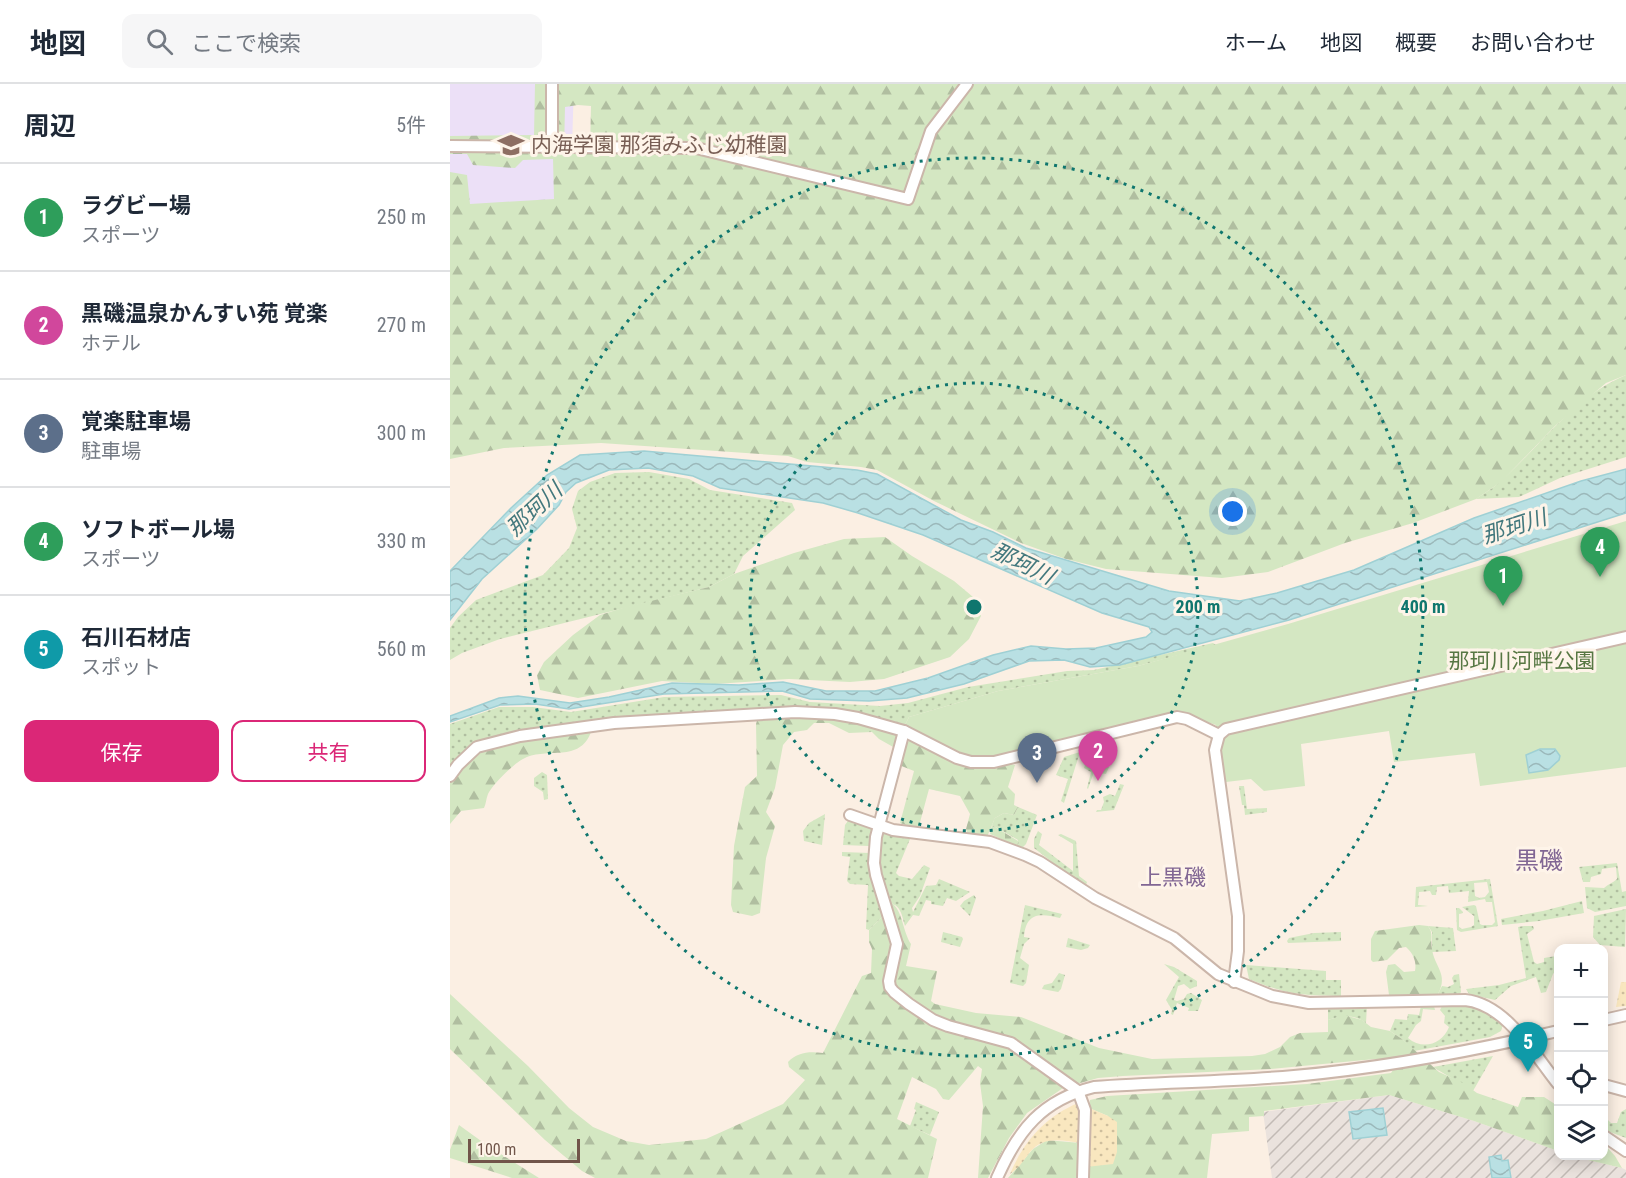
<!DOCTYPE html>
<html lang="ja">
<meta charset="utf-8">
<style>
body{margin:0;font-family:"Roboto Condensed","Noto Sans JP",sans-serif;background:#f6f6f7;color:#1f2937}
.controls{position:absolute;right:18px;bottom:18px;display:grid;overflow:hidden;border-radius:12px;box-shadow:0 3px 15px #0003}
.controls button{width:54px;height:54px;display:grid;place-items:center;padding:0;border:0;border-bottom:2px solid #e0e1e3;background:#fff;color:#1f2937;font:30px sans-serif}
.scale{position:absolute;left:18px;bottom:15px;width:112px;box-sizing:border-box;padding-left:6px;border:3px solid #71554a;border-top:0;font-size:16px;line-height:21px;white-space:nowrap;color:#71554a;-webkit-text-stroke:4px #fef4e9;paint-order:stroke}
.you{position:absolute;left:783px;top:428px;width:21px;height:21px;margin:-15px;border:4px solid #fff;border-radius:50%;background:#1a73e8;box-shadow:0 0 0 9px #1a73e833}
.badge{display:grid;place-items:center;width:39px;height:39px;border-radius:50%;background:#db2777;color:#fff;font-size:20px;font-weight:700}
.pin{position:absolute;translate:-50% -50px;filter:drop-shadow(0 2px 3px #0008)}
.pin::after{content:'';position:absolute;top:32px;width:21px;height:18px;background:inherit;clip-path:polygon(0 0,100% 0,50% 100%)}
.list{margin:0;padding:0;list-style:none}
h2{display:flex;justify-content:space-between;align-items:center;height:78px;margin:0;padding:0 24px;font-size:26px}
h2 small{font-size:20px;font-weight:400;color:#747a83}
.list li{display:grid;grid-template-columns:39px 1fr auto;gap:18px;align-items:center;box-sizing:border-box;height:108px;padding:0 24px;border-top:2px solid #e0e1e3}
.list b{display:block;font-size:22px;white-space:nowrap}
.list p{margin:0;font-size:20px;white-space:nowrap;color:#747a83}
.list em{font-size:20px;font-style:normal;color:#747a83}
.actions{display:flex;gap:12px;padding:18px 24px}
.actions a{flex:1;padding:14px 0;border:2px solid #db2777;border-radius:12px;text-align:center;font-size:21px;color:#db2777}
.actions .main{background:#db2777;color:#fff}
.icon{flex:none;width:33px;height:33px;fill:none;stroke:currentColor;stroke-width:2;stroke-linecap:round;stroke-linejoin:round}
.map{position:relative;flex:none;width:1176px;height:1094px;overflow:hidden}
header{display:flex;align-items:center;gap:36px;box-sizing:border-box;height:84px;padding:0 30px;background:#fff;border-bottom:2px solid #e0e1e3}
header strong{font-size:28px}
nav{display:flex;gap:33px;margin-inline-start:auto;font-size:21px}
.search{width:420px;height:54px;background:#f6f6f7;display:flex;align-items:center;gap:15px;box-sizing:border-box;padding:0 21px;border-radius:12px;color:#747a83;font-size:22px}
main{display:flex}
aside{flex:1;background:#fff}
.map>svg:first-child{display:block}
</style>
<header>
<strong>地図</strong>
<div class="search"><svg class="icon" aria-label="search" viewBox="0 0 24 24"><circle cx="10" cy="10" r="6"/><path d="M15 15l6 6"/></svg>ここで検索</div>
<nav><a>ホーム</a><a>地図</a><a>概要</a><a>お問い合わせ</a></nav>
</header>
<main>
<aside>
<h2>周辺<small>5件</small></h2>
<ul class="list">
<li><span class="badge" style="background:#2e9e5b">1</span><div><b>ラグビー場</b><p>スポーツ</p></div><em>250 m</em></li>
<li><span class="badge" style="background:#d1479c">2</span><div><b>黒磯温泉かんすい苑 覚楽</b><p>ホテル</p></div><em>270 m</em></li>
<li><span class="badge" style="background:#5c6f8a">3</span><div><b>覚楽駐車場</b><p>駐車場</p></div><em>300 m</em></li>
<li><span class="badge" style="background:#2e9e5b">4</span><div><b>ソフトボール場</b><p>スポーツ</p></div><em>330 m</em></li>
<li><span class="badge" style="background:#0f9aa8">5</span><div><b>石川石材店</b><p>スポット</p></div><em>560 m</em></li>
</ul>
<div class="actions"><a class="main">保存</a><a>共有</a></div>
</aside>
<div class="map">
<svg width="1176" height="1094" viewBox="0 0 1176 1094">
<defs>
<pattern id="industrial-furrows" width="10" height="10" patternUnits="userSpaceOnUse" patternTransform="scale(1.5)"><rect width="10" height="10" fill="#eae2dd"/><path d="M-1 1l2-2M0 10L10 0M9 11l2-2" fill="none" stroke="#c2bab5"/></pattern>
<pattern id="grass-dots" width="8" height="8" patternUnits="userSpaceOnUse" patternTransform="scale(1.5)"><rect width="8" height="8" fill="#d4e7c2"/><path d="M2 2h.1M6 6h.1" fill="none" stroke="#b0bea0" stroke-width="1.8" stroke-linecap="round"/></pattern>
<pattern id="forest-firs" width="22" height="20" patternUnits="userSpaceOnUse" patternTransform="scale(1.5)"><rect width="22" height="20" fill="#d4e7c2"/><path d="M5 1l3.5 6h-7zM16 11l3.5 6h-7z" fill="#b0bea0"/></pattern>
<pattern id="sand-dots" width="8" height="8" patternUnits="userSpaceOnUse" patternTransform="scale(1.5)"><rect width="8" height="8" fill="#f9e7bf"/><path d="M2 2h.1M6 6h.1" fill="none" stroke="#cebe9d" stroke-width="1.8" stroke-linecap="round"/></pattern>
<pattern id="cemetery-stones" width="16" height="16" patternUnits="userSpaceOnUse" patternTransform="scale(1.5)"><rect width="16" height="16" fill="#d4e7c2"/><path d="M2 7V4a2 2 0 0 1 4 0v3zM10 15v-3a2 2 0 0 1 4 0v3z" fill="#b0bea0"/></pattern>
<pattern id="water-waves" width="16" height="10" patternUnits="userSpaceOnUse" patternTransform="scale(1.5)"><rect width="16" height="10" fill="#b9e0e3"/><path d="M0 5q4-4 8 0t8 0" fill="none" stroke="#9bb8ba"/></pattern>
</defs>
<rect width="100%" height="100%" fill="#fbefe3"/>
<!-- industrial -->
<path fill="url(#industrial-furrows)" d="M 939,1011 L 1024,1037 L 1108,1067 L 1108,1072 L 1121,1072 L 1172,1084 L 1176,1086 L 1176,1094 L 822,1094 L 813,1028 Z"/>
<!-- education -->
<path fill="#ece0f7" d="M 0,0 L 124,0 L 120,123 L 0,131 Z"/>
<!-- grass -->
<g fill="url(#grass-dots)" fill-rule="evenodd">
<path d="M 1176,291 L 1176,373 L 1110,394 L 1069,413 L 1026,415 C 1034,409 1044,404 1052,396 C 1092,360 1125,312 1176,291 Z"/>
<path d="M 199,388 L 239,395 L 260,406 L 342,419 L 345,426 L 293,472 L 284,490 L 259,503 L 50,555 L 12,569 L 0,576 L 0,544 L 8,533 L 26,516 L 93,491 L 119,464 L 127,444 L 122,425 L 128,407 L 140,398 L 165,389 Z"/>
<path d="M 763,559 L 766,561 L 688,582 L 548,607 L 459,633 L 454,643 L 386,627 L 177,633 L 0,686 L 0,640 L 49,623 L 83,623 L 121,628 L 214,613 L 331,611 L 360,618 L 430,622 L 458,619 L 518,603 L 617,587 L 644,586 Z"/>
<path d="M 630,668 L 614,719 L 611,717 L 618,695 L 606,691 L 614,673 Z"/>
<path d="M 637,675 L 640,679 L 659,683 L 656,690 L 644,688 L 638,705 L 637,704 L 641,688 L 634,684 Z"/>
<path d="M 92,688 L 97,691 L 98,715 L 94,716 L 93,708 L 84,702 L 84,694 Z"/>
<path d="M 670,700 L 674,701 L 664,726 L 646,728 L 647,726 L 651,726 L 654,718 L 653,713 L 660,710 L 665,712 Z"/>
<path d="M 789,702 L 794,702 L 797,725 L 817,724 L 817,728 L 795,731 L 794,721 L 792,721 Z"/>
<path d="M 568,723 L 587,731 L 576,760 L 573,763 L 567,762 L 568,756 L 542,741 L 545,734 L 554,729 L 564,731 Z"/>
<path d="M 375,730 L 372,761 L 354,757 L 353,747 L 359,739 Z"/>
<path d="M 400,734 L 420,742 L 422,745 L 419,762 L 393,761 L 395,741 Z"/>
<path d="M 588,747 L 592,750 L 589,761 L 623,787 L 623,760 L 608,751 L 611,750 L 626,757 L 629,792 L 637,798 L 636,801 L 633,802 L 584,764 L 584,755 Z"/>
<path d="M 430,748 L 460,755 L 446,789 L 449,792 L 462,795 L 474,781 L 480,784 L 470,812 L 462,824 L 463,828 L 476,802 L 486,801 L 489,795 L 520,808 L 506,817 L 497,814 L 493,822 L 481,820 L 481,817 L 476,816 L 469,832 L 463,831 L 455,842 C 452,832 451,820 438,819 L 427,782 Z"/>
<path d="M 392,768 L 420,769 L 432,820 L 432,833 L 419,846 L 416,845 L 418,801 L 400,800 L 397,797 L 400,773 L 392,772 Z"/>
<path d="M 1167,779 L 1172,808 L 1176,807 L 1176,822 L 1145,828 L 1137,824 L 1135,803 L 1154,804 C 1158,800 1163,799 1167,795 L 1166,783 L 1152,785 L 1151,790 L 1141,793 L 1140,798 L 1133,798 L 1129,783 Z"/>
<path d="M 1040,795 L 1048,842 L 1011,848 L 1007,846 L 1006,824 L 1009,824 L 1013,828 L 1013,829 L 1009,830 L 1009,843 L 1012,845 L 1021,843 L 1024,841 L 1024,832 L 1012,823 L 1024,821 L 1026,822 L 1030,840 L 1032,841 L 1042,841 L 1045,838 L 1042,818 L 1036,818 L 1035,815 L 1018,818 L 1019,807 L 999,809 L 998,802 L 987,803 L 986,811 L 982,811 L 980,807 L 969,808 L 968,821 L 978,822 L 965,823 L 966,803 ZM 1037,798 L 1039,808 L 1035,813 L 1029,814 L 1025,812 L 1024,799 Z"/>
<path d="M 524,811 L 526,814 L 520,832 L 510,822 L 514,817 Z"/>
<path d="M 1132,817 L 1134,829 L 1089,837 L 1052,841 L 1051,835 L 1093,827 Z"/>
<path d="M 575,821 L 612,830 L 610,834 C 590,829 576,828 574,853 L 580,854 L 574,860 L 570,874 L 579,881 L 576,899 L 573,902 L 560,899 Z"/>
<path d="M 1176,825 L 1175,863 L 1150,861 L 1143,853 L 1144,832 Z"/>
<path d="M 978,842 L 1003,844 L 1006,867 L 982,868 L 982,848 Z"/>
<path d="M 1074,842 L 1083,842 L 1084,845 L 1077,850 L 1084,878 L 1087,880 L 1094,878 L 1094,874 L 1106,872 L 1108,877 L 1108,884 L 1103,890 L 1096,908 L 1091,909 L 1086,893 L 1061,902 L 1045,916 L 1019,910 L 1016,905 L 1049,901 L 1076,894 L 1068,843 Z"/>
<path d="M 493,848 L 512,853 L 513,855 L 510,863 L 491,858 Z"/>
<path d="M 891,848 L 891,857 L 838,859 L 837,857 L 839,854 L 864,849 Z"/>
<path d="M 618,854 L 640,861 L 638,864 L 631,866 L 616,863 Z"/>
<path d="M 714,880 L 724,883 L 747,897 L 747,902 L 740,905 L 734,900 L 728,902 L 724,916 L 727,917 L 734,915 L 737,910 L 741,909 L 752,916 L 748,927 L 738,927 L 739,924 L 727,919 L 723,931 L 721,930 L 722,926 L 716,916 L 729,893 Z"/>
<path d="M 796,881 L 876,887 L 876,896 L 891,896 L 891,912 C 853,912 834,910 799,895 Z"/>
<path d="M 609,889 L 615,891 L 611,905 L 608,908 L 592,905 L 594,901 L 602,899 Z"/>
<path d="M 1009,890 L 1011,908 L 1009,911 L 988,910 L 992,902 L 998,903 L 1004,900 L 1002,894 L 1004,891 Z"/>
<path d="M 1020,921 L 1030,923 L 1053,940 L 1051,947 L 1040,953 L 964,967 L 952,955 L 940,947 L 945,935 L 957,936 L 958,930 L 969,931 L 971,922 L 984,922 L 985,926 L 973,925 L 971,937 L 966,941 L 958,954 C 972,966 992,961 999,943 L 994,939 L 995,932 L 990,926 L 992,922 Z"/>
<path d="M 917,922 L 916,939 C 904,930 892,932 878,936 L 878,923 Z"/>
<path d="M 1043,972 L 1023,1007 L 983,983 Z"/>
<path d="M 466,1018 L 489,1028 L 480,1051 L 460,1042 L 466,1026 L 464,1025 Z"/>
<path d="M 1176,1025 L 1176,1054 L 1160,1048 L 1154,1043 L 1154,1032 L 1161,1039 L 1167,1039 L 1171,1028 Z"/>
</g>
<!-- forest -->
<g fill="url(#forest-firs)" fill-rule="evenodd">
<path d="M 85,0 L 1176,0 L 1176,291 L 1156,299 L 1105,342 L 1051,398 L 1026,415 L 963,439 L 895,459 L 818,488 L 772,494 L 656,485 L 616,475 L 571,459 L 484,417 L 427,386 L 411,383 L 357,378 L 338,372 L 151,359 L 54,364 L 0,375 L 0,88 L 17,91 L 20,120 L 104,115 L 103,75 L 73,76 L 65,84 L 23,81 L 17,70 L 0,70 L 0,52 L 84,51 ZM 128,21 L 141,22 L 140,66 L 114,67 L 115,23 Z"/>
<path d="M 435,453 L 462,472 L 504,497 L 529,518 L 531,532 L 519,555 L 500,573 L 434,595 L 400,598 L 339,595 L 265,600 L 212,597 L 128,614 L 90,606 L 87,591 L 94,578 L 123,551 L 150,531 L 176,523 L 259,503 L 284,490 L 344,469 L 394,455 Z"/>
<path d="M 387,632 L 448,649 L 449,652 L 445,664 L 429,655 L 422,648 L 399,649 L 379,639 L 364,639 L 357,646 L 344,648 L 333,661 L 325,704 L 316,728 L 325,742 L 316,774 L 310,829 L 302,832 L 283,828 L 281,821 L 284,762 L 295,703 L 307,692 L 306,640 L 308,633 Z"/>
<path d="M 135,646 L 141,648 C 130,679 97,663 75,674 C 65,678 42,701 38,710 C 36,715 36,720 34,724 L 11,727 L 0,740 L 0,698 L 10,683 L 30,664 Z"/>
<path d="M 461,656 L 565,681 L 558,703 L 565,710 L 564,721 L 568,723 L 564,731 L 554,729 L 545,734 L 537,753 L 518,751 L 516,745 L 520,730 L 510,712 L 479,705 L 469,742 L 459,742 L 450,739 L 464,687 L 449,681 L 456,659 Z"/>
<path d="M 432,820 L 443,820 C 453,829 453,848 461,860 L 456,882 L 487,887 L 481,917 L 485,920 L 526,929 L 571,933 L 649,964 L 702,975 L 802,972 L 815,970 L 830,963 L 840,953 L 850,949 L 878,948 L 878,936 L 894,931 L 912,936 L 921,943 L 940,947 L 952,955 L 989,988 L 1013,999 L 1027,1009 L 1068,1023 L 1072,1013 L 1094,1013 L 1108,1022 L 1108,1067 L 1024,1037 L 939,1011 L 814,1027 L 814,1032 L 799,1033 L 799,1047 L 762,1050 L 757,1094 L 635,1094 L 636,1083 L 658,1032 L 639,1024 L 640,1016 L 657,1012 L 857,1000 L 941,989 L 943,986 L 931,976 L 925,975 L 821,985 L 673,992 L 648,994 L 613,1004 L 577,1029 L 559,1054 L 538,1094 L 528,1094 L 533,1022 L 530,999 L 532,985 L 528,982 L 499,1016 L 493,1015 L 486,1005 L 462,993 L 447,1035 L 487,1055 L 478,1094 L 145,1094 L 132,1087 L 95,1056 L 0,965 L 0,910 L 78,982 L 119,1024 L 143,1043 L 176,1057 L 199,1061 L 256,1055 L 333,1020 L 355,996 L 339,983 L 338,978 C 347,968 360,967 373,969 L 412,892 L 421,889 L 422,865 L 419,858 L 419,846 L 432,833 Z"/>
<path d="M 969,841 L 978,842 C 984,850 980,855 982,865 C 984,882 999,890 988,910 L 939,911 L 936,888 L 938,881 L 945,880 L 954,888 L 965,887 C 967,878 963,869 956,863 L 949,864 L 937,876 L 923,878 L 921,876 L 921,855 L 925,847 Z"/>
<path d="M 9,1041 L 38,1062 L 89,1094 L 62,1094 L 0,1074 L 0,1066 Z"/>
<path d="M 597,1056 L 630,1059 L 628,1094 L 558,1094 L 583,1065 Z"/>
<path d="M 1154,1060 L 1165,1072 L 1172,1084 L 1121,1072 L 1154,1072 Z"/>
</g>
<!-- sand -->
<g fill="url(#sand-dots)">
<path d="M 1171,898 L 1176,898 L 1176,922 L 1166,923 Z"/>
<path d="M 628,1019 L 631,1034 L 630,1059 C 612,1056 593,1052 580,1068 C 574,1076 569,1084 560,1090 C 574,1057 595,1033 628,1019 Z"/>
<path d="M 639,1024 L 658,1032 L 667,1038 L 667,1068 L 663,1080 L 636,1083 Z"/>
</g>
<!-- cemetery -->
<path fill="url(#cemetery-stones)" d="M 542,741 L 568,757 L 567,762 L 540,750 Z"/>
<!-- park -->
<path fill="#d4e7c2" d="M 1176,437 L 1176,683 L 1030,702 L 1025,669 L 944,678 L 939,647 L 851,660 L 855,702 L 814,707 L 801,695 L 776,698 L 766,641 L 731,629 L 547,675 L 524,676 L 507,671 L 454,643 L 459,633 L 548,607 L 688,582 L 838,540 Z"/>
<!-- water -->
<g fill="url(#water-waves)" stroke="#9fd0d4" stroke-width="1.5">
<path d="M 194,367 L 407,386 L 427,390 L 511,436 L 543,448 L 576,464 L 719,507 L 790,517 L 827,509 L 904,486 L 1024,434 L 1131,397 L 1176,385 L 1176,429 L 839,536 L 670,581 L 640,583 L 614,576 L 579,577 L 514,600 L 457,614 L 419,617 L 360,615 L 332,607 L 214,610 L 119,625 L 85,620 L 50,621 L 0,638 L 0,632 L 49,614 L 68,612 L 120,619 L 159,613 L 222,599 L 289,601 L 333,598 L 376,607 L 425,607 L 478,594 L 543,571 L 581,562 L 616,565 L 646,564 L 696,553 L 702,548 L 699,543 L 652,529 L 473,451 L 408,429 L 373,419 L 270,404 L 243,392 L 198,384 L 159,386 L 126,399 L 116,408 L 109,421 L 87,445 L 32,495 L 0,536 L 0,487 L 61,424 L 97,391 L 130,371 Z"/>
<path d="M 1090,665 L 1105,665 L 1110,672 L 1109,676 L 1098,686 L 1079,689 L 1076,671 Z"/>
<path d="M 933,1024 L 937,1051 L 903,1055 L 899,1028 Z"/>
<path d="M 1051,1071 L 1052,1077 L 1058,1076 L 1061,1094 L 1042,1094 L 1039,1073 Z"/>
</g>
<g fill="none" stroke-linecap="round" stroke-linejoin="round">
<!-- minor casing -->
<g stroke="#cbb6aa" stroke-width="14">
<g id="minor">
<path d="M 102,0 L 102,62"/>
<path d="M 0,62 L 246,64 L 458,115 L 481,47 L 517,0"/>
<path d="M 454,647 L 426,753 L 424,779 L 426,791 L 447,860 L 439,897 L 440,903 L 444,908 L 459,920 L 483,936 L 498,942 L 561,959 L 628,1007 L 635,1026 L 633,1094"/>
<path d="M 0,692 L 8,681 L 27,663 L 70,652 L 164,639 L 345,628 L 385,630 L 408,634 L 454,647 L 507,674 L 521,678 L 544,678 L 727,633 L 737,635 L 769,651"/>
<path d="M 400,731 L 443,746 L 540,758 L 575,771 L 590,778 L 645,814 L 724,854 L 768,890 L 822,912 L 859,919 L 1015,916 C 1056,920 1084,970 1108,1000"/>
<path d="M 784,898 L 788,867 L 788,832 L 765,666 L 769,651 L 776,645 L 1176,553"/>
<path d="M 1154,936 L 1176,931"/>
<path d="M 1154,1001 L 1176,1007"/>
<path d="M 1154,1052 L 1176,1067"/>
<path d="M 547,1094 C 568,1046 592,1016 644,1003 C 710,998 777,998 844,992 C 933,984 1022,967 1108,947"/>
</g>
</g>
<!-- minor -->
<use href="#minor" stroke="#fff" stroke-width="10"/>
</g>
<!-- distance rings -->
<g fill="none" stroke="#0f766e" stroke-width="3" stroke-dasharray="3 6">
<circle cx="524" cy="523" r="224"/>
<circle cx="524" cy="523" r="449"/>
</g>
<!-- icons -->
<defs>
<g id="school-bare" transform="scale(2.07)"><path d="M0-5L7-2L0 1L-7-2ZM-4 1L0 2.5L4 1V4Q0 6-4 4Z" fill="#8d6e63" stroke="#fef4e9" stroke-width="2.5" paint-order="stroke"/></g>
</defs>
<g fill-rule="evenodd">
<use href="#school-bare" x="61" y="61"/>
</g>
<g text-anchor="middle" stroke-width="6" stroke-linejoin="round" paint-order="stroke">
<!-- education labels -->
<g font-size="21" fill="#785e54" stroke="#fef4e9" text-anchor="start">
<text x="81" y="68">内海学園 那須みふじ幼稚園</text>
</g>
<!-- park labels -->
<g font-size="21" fill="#577743" stroke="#fef4e9">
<text x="1072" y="584">那珂川河畔公園</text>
</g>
<!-- water labels -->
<g font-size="22" font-style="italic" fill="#43787d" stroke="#fef4e9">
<text transform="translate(84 425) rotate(-43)" y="8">那珂川</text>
<text transform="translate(1064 442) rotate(-18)" y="8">那珂川</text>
<text transform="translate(573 479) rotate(26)" y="8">那珂川</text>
</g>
<!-- neighbourhood labels -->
<g font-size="22" fill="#816694" stroke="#fef4e9">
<text x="723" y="801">上黒磯</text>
</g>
<!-- quarter labels -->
<g font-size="24" fill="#816694" stroke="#fef4e9">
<text x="1089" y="785">黒磯</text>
</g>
</g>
<circle cx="524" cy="523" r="9" fill="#0f766e" stroke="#fef4e9" stroke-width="3"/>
<g font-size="18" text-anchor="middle" font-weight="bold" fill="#0f766e" stroke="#fef4e9" stroke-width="6" stroke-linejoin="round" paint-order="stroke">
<text x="748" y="529">200 m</text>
<text x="973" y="529">400 m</text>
</g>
</svg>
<div class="controls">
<button>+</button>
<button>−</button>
<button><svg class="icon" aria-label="locate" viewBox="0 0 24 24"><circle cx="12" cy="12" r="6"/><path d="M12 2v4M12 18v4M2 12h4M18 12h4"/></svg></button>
<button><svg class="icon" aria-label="layers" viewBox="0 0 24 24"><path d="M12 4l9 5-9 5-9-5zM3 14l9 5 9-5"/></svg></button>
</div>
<div class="scale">100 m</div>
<div class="you"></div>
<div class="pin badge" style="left:1053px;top:522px;background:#2e9e5b">1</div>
<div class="pin badge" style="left:648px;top:697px;background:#d1479c">2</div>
<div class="pin badge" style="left:587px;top:699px;background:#5c6f8a">3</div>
<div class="pin badge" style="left:1150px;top:493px;background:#2e9e5b">4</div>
<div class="pin badge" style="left:1078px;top:988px;background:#0f9aa8">5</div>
</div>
</main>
